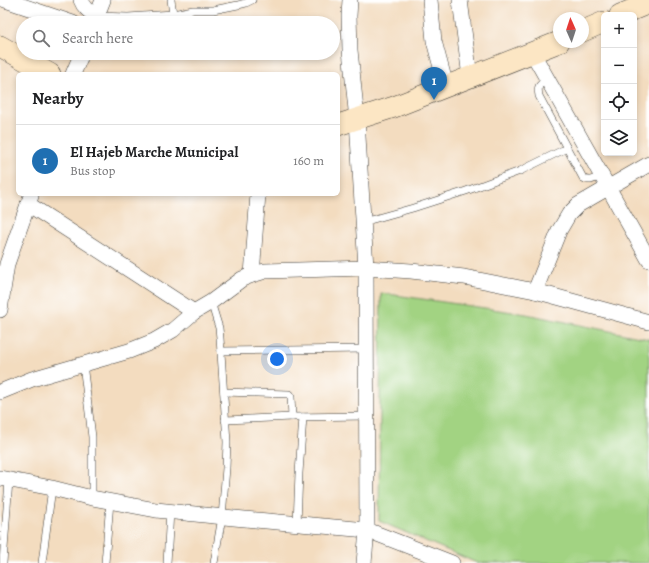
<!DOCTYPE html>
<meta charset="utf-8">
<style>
body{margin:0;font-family:Alegreya,serif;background:#f6f6f6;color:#202124}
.controls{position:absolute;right:12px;top:12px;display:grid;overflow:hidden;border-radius:6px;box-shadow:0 2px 6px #0003}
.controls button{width:36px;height:36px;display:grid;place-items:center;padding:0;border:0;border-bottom:1px solid #e0e0e0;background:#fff;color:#202124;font:20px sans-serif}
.compass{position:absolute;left:553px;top:12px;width:36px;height:36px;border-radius:50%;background:#fff;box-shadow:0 2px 6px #0003;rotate:357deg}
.you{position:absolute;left:277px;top:359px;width:14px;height:14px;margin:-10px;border:3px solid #fff;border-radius:50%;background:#1a73e8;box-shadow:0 0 0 6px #1a73e833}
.badge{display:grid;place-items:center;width:26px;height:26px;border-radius:50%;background:#1f6fb2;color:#fff;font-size:13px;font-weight:700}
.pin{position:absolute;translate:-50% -33px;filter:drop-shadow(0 1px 2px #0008)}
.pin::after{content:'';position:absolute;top:21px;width:14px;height:12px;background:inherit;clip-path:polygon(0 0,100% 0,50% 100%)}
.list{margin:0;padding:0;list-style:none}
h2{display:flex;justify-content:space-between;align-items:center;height:52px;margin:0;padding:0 16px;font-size:17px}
h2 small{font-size:13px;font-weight:400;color:#757577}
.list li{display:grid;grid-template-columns:26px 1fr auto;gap:12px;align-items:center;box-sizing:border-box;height:72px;padding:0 16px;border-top:1px solid #e0e0e0}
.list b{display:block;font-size:15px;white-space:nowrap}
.list p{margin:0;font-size:13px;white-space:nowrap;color:#757577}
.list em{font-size:13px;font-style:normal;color:#757577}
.icon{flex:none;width:22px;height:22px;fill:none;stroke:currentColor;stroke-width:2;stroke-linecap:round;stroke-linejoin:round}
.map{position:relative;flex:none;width:649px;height:563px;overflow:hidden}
.search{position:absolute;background:#fff;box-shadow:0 2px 6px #0003;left:16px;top:16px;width:324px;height:44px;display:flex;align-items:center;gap:10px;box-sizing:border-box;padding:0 14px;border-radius:22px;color:#757577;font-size:15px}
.panel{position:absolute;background:#fff;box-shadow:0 2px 6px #0003;left:16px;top:72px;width:324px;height:124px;border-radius:6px}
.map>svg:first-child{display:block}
</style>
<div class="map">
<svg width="649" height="563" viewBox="0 0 649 563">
<rect width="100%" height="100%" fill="#fff"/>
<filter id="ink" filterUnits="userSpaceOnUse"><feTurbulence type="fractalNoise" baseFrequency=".025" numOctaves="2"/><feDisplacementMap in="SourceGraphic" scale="8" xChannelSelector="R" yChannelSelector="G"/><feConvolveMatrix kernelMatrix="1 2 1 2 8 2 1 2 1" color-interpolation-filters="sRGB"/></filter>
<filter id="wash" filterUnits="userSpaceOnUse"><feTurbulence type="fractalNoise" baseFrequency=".012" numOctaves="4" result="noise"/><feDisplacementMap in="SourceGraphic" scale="16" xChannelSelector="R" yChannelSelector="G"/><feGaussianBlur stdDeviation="0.9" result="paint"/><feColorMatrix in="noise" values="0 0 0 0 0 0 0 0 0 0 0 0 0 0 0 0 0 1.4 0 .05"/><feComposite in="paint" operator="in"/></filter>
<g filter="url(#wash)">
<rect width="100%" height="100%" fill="#f3dcbf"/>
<!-- green -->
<path fill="#a2d382" stroke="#5f784f" d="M 381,293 L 526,314 L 649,339 L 649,563 L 477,563 L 379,521 Z"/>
</g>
<g filter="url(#ink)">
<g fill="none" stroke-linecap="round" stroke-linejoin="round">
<!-- lane casing -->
<g stroke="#3c3934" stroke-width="8">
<g id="lane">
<path d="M 171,0 L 173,14"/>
<path d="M 96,16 L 128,17 L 173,14 L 193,10 L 213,10 L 238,5 L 246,3 L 252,0"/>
<path d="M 548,79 C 539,85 537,85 539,96 L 583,178 C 590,183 595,178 602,175"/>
<path d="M 363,222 L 413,208 L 466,191 L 520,171 L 567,148"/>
<path d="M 211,302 L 219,328 L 220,338 L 227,442 L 226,468 L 222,517 L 214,563"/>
<path d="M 221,351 L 366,349"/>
<path d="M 83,364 L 92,437 L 92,498"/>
<path d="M 224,392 L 289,394 L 291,397 L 292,417"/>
<path d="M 225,420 L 292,417 L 367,416"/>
<path d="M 297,524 L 299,473 L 303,417"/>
<path d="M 3,563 L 9,480"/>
<path d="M 42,563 L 52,488"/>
<path d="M 105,563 L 110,502"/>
<path d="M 167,563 L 170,511"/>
</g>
</g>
<!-- street casing -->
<g stroke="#3c3934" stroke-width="16">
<g id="street">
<path d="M 5,0 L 73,23"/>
<path d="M 81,0 C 84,8 89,11 96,16"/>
<path d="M 350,0 L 349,16 L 350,50 L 357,120 L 366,268 L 367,530 L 364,563"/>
<path d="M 430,0 L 434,41 L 446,86"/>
<path d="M 460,0 L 470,77"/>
<path d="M 94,23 L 103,0"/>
<path d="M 532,52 L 649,260"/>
<path d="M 73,74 L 82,53"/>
<path d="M 28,204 L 194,312"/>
<path d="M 252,275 L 258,194"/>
<path d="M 535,291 L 559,231 L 569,214 L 578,205 L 649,164"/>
<path d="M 0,310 L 7,264 L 31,196"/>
<path d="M 0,392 L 32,379 L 129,351 L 154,341 L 173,330 L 194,312 L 211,302 L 242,279 L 252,275 L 265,271 L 366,268 L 411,271 L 464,277 L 535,291 L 649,322"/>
<path d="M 0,478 L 52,488 L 92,498 L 156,510 L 234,518 L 367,530 L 452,563"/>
</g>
</g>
<!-- secondary casing -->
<g stroke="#3c3934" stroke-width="22">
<g id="secondary">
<path d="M 620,15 L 649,3"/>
<path d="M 583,31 L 604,22"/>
<path d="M 0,46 L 50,74"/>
<path d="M 338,125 L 394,107 L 559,42"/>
</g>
</g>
<!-- lane -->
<use href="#lane" stroke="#fff" stroke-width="7"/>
<!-- street -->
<use href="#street" stroke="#fff" stroke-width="15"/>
<!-- secondary -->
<use href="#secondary" stroke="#fce6c4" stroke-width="21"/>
</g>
</g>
</svg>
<div class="controls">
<button>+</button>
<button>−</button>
<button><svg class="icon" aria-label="locate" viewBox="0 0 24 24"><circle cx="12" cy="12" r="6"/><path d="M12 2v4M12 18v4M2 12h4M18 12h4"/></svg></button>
<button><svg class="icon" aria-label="layers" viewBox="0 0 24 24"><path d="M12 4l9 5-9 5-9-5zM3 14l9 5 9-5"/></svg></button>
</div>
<svg class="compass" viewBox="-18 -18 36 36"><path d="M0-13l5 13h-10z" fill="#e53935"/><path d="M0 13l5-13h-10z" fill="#757577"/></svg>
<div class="you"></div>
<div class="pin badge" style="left:434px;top:100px">1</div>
<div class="search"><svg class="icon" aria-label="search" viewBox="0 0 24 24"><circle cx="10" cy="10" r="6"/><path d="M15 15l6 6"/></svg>Search here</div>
<section class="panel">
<h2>Nearby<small></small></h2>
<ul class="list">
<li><span class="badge">1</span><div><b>El Hajeb Marche Municipal</b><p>Bus stop</p></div><em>160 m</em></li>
</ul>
</section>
</div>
